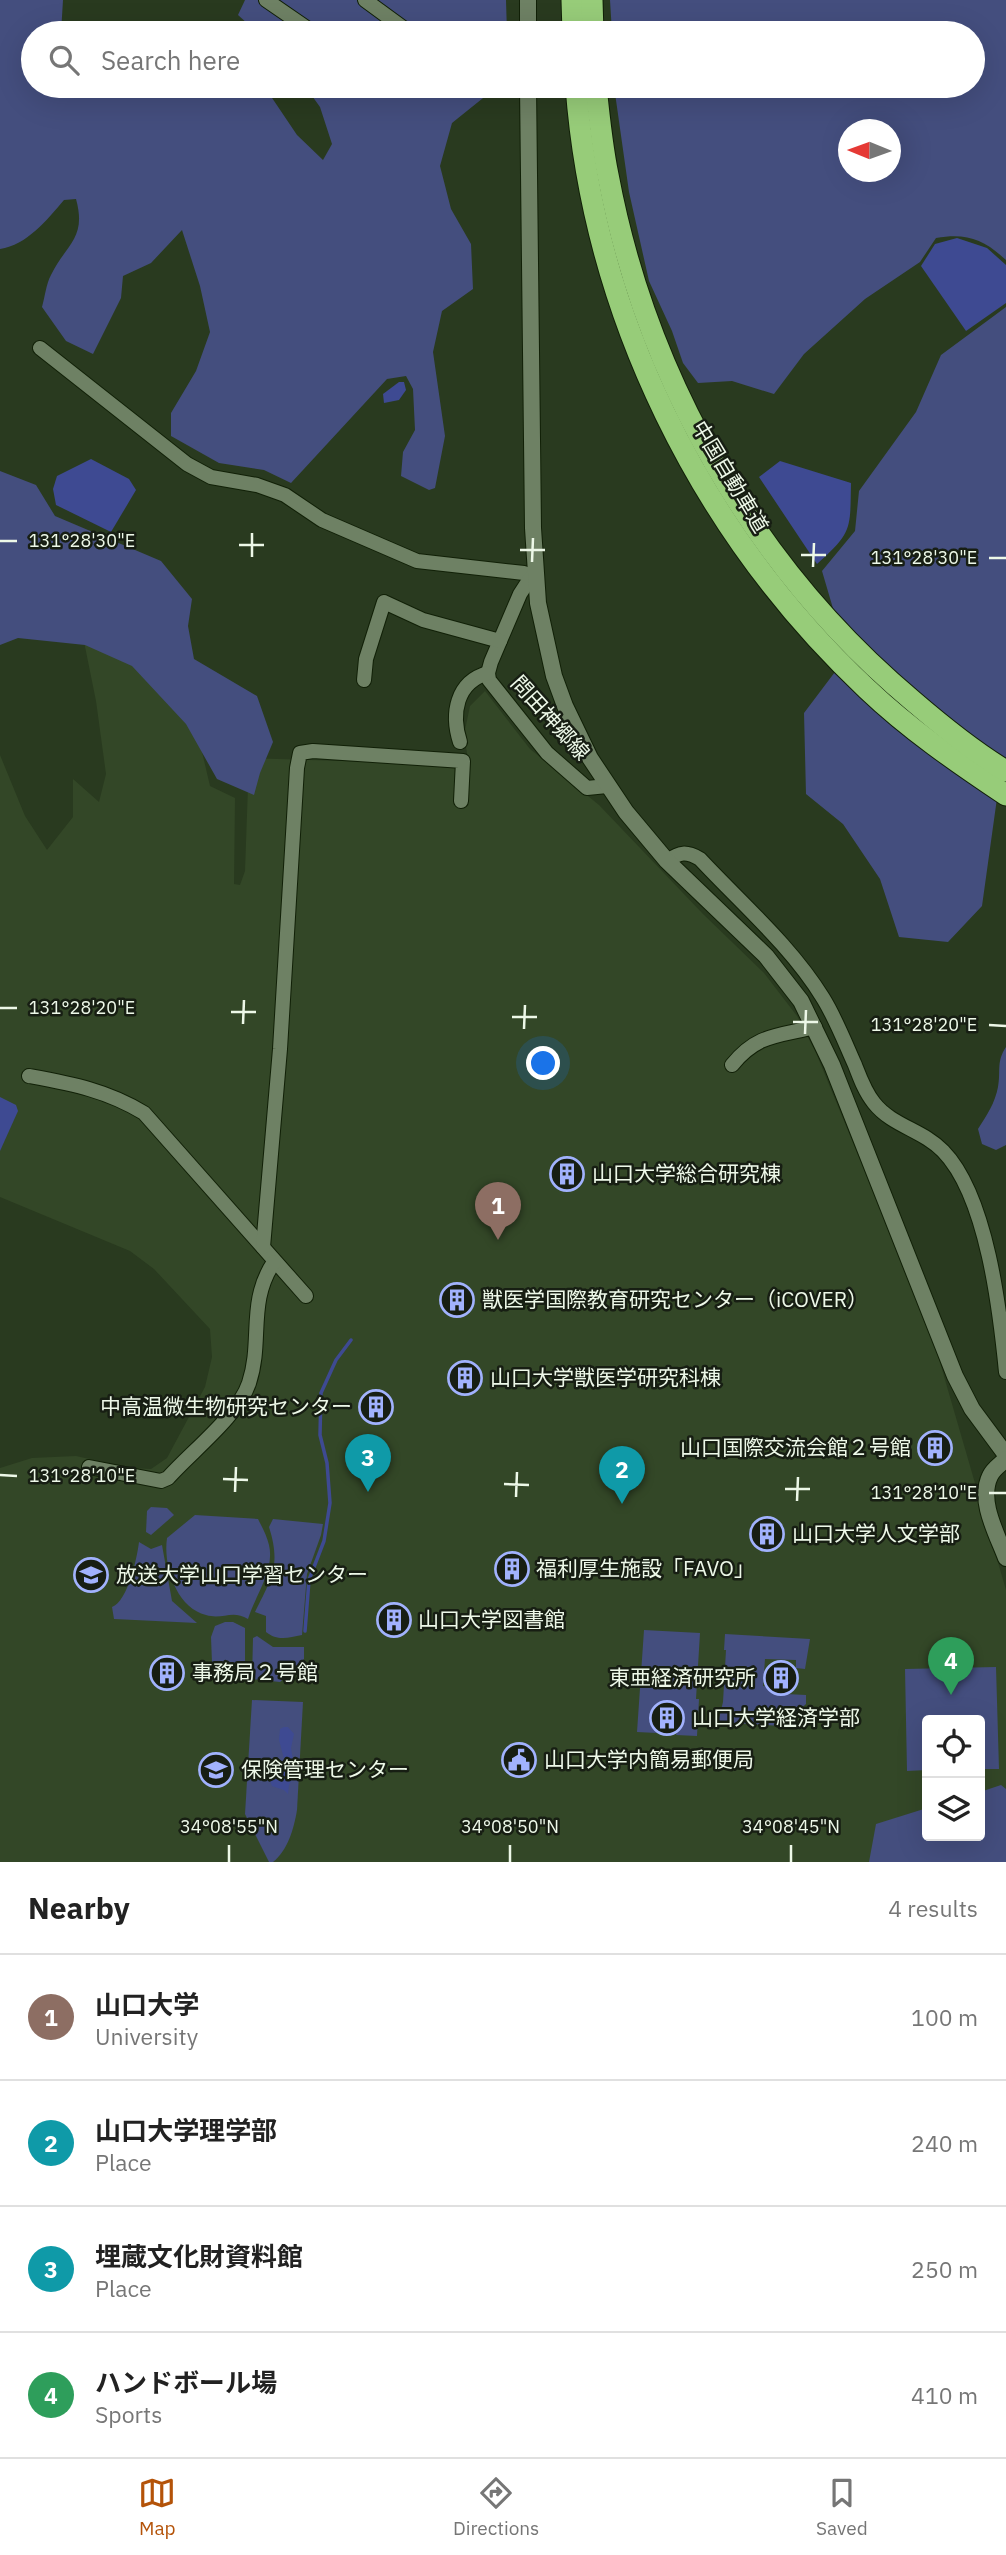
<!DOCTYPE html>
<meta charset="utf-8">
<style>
body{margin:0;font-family:"IBM Plex Sans","Noto Sans JP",sans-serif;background:#f2f2f2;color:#222}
.controls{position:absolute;right:21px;bottom:21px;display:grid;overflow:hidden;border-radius:7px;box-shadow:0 7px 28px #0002}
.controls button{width:63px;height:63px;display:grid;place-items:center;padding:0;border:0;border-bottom:2px solid #e0e0e0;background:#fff;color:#222;font:35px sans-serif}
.compass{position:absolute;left:838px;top:119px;width:63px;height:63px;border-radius:50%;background:#fff;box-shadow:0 7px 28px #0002;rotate:271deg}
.you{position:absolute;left:544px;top:1064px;width:24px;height:24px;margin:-18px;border:5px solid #fff;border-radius:50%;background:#1a73e8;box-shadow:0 0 0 10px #1a73e833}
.badge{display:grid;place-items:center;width:46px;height:46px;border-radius:50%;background:#b45309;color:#fff;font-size:23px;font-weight:700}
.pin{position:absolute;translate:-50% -58px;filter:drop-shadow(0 2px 4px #0008)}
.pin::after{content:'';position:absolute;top:37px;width:24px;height:21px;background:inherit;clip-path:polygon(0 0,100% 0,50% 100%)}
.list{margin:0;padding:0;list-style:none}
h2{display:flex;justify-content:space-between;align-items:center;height:91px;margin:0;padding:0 28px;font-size:30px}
h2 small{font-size:23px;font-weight:400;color:#767676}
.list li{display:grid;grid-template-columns:46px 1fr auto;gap:21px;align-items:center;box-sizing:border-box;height:126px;padding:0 28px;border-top:2px solid #e0e0e0}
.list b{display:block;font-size:26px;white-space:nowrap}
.list p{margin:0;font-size:23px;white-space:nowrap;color:#767676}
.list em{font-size:23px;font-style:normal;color:#767676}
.icon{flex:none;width:38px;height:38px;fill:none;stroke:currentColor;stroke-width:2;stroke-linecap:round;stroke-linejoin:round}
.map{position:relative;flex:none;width:1006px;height:1862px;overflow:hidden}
.search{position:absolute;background:#fff;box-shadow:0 7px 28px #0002;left:21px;right:21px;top:21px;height:77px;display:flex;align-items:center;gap:18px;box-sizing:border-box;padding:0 24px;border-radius:38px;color:#767676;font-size:26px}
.sheet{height:595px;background:#fff}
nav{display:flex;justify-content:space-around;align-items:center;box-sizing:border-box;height:98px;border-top:2px solid #e0e0e0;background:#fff;font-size:19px;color:#767676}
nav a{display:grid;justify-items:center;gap:4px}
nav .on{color:#b45309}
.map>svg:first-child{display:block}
</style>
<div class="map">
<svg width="1006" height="1862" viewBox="0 0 1006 1862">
<rect width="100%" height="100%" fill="#293a1f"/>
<!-- built -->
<path fill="#334727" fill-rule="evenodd" d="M 76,602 L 192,709 L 210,786 L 235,798 L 234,884 L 240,885 L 245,871 L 249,758 L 469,765 L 464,735 L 470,706 L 485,691 L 530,749 L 599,805 L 703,914 L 764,973 L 797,1016 L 816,1053 L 932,1335 L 1006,1590 L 1006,1862 L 0,1862 L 0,1468 L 32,1458 L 76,1456 L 130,1468 L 151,1469 L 167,1458 L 205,1387 L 212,1357 L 210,1329 L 154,1269 L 130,1251 L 0,1197 L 0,755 L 25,816 L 47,850 L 73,817 L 73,779 L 99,802 L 106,774 L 96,701 ZM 927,1720 L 980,1720 L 980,1836 L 927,1836 Z"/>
<!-- green -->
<g fill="#444e7e" fill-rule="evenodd">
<path d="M 0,0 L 63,0 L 61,33 L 33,33 L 33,86 L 264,86 L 297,135 L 323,160 L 332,144 L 320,107 L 305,86 L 498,86 L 452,123 L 440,166 L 451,209 L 471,244 L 473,289 L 442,311 L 433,352 L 445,436 L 435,488 L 429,490 L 401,476 L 403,452 L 415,430 L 413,389 L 406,376 L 387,379 L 291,483 L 264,470 L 219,463 L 171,436 L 171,413 L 196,371 L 210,332 L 200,286 L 182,230 L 151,263 L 123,276 L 121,298 L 93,354 L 66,341 L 42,307 C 45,297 46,284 51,275 C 66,244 87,239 76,199 L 64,200 C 47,220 27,245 0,249 Z"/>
<path d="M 245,0 L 506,0 L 507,33 L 258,33 L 238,15 Z"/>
<path d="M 610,0 L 1006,0 L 1006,260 C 983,239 967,233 936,238 L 920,262 L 865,299 L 804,354 L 774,394 L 732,381 L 698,383 L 683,363 L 672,331 L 649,281 L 629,192 L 614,86 L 973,86 L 973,33 L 612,33 ZM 848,130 L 890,130 L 890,172 L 848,172 Z"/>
<path d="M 1006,307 L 1006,788 L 998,791 L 982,906 L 948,942 L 899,937 L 880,879 L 843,824 L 806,794 L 804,713 L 847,656 L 822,571 L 855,531 L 859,491 L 916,412 L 941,355 Z"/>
<path d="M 0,471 L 36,485 L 55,516 L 161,561 L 192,599 L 188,626 L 194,659 L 257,696 L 273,742 L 260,773 L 254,795 L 217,779 L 186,724 L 132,666 L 85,645 L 18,638 L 0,645 Z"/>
<path d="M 1006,1047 L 1006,1145 L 996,1150 L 982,1144 L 978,1129 C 987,1115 995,1103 998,1087 C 1001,1071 996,1062 1006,1047 Z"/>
<path d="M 151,1507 L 167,1508 L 174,1515 L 151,1535 L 146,1532 L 147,1511 Z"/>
<path d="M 195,1515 L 258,1519 C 262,1527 267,1536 269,1545 C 275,1570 255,1596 248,1619 C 232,1609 223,1620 206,1615 C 176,1608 163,1565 167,1538 Z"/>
<path d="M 273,1519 L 323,1524 L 321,1535 L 307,1574 L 302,1635 C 288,1638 277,1641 266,1632 L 266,1616 L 255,1612 C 272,1578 281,1565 269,1527 Z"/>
<path d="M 139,1542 L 151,1549 L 162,1545 L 172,1601 L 197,1623 L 114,1619 L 112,1607 C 128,1601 137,1558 139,1542 Z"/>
<path d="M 225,1622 L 233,1622 L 245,1628 L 245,1663 L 212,1663 L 211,1637 L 215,1626 Z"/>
<path d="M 644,1630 L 700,1633 L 696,1699 L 699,1699 L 697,1736 L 676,1735 L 682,1720 L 678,1708 L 671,1707 L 671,1703 L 665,1703 L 664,1707 L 657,1706 L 651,1716 L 657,1733 L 637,1732 Z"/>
<path d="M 725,1634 L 810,1639 L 805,1669 L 796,1668 L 796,1660 L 765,1659 L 763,1686 L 782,1688 L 786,1694 L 806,1695 L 806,1704 L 797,1712 L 796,1727 L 718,1722 L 723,1702 L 726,1650 L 724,1650 Z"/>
<path d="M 257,1636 L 273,1647 L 304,1647 L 304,1659 L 280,1682 L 252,1679 L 253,1638 Z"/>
<path d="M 996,1667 L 999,1769 L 980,1769 L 980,1720 L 927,1720 L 927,1770 L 907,1771 L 905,1669 Z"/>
<path d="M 252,1700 L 303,1702 L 297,1810 C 294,1828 288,1850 273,1862 L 269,1862 L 245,1814 Z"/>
<path d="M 1001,1785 L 1006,1789 L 1006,1862 L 869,1862 L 876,1824 L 927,1808 L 927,1836 L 980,1836 L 980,1792 Z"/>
</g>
<!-- water -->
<g fill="#3e4a92">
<path d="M 957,238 L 987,248 L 1006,265 L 1006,303 L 966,331 L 921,266 L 935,244 Z"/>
<path d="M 399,382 L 404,382 L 406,390 L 399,400 L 384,403 L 383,394 Z"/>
<path d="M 91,459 L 129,479 L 136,490 L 111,532 L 56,505 L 53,489 L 57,476 Z"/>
<path d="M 780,461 L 851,483 C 850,529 853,532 817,564 L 759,477 Z"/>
<path d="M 0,1097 L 16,1105 L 18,1111 L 0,1151 Z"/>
<path d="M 284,1727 L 288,1727 L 294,1734 L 291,1748 L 295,1774 L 289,1785 L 288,1794 L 284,1790 L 272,1786 L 269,1778 L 271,1773 L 280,1766 L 284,1759 L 279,1740 L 280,1729 Z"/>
</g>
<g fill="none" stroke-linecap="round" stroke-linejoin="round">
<!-- stream -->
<path stroke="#3e4a92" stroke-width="3.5" d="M 305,1631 L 309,1580 L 324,1541 L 330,1503 L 327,1463 L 320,1435 L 321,1393 L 336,1360 L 351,1340"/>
<!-- minor casing -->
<g stroke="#112007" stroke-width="16">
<g id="minor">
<path d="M 266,0 L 314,33"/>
<path d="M 365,0 L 410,33"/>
<path d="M 40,348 L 187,464 L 211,477 L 257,485 L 285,495 L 322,520 L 417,561 L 524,573 L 535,577"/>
<path d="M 531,577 L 520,594 L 491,662 L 488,673 L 489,680 L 547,753 L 587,788 L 607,786"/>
<path d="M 364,680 L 366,659 L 384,602 L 423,620 L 500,641"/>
<path d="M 460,742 C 451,714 456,682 488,673"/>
<path d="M 667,861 C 680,852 686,851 700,859 C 742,904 791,946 823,998 C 836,1019 845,1043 855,1065 C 860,1078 865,1092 874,1103 C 892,1126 923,1130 943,1151 C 987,1196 1000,1311 1006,1372"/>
<path d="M 732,1065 C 757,1034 778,1036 815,1027"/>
<path d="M 29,1076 C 72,1084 106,1090 144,1113 L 306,1296"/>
<path d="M 263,1247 L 280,1049 L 297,768 L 300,753 L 313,751 L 463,761 L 461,801"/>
<path d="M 89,1467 L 161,1481 L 168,1478 C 192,1451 238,1416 249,1383 C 263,1341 247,1302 274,1262"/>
</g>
</g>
<!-- tertiary casing -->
<g stroke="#112007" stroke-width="18">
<g id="tertiary">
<path d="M 528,0 L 528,33"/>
<path d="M 528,86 L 533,528 L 538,603 L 554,676 L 565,706 L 590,758 L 626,812 L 667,861 L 766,956 L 801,1001 L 832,1065 L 955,1376 L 972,1409 L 1006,1455"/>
<path d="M 1006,1459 C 1001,1464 993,1469 990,1476 C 978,1501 997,1534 1006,1558"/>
</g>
</g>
<!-- motorway casing -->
<g stroke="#112007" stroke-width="23">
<g id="motorway">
<path d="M 572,0 L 573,33"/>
<path d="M 592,0 L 593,33"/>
<path d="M 576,86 C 593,314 700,532 867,689 C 909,729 958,763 1006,795"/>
<path d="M 596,86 C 599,116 602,146 608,175 C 646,378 754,568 913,701 C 942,726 973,751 1006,771"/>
</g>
</g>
<!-- minor -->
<use href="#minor" stroke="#6e8164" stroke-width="14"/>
<!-- tertiary -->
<use href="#tertiary" stroke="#6e8164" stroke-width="16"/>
<!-- motorway -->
<use href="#motorway" stroke="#97cc79" stroke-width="21"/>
</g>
<!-- ticks -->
<path fill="none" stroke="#edf8e8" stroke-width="2.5" d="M 0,541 L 17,541M 239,545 L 264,545M 520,550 L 545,550M 801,555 L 826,555M 252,557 L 252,533M 989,558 L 1006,558M 532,562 L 533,538M 813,567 L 814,543M 0,1008 L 17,1008M 231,1012 L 256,1012M 512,1017 L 537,1017M 793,1022 L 818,1022M 243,1024 L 244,1000M 989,1025 L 1006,1026M 524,1029 L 525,1005M 805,1034 L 806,1010M 0,1475 L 17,1476M 223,1479 L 248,1480M 504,1484 L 529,1485M 785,1489 L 810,1489M 235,1492 L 236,1467M 989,1493 L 1006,1493M 516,1497 L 517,1472M 797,1501 L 798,1477M 229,1862 L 229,1845M 510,1862 L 510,1845M 791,1862 L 791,1845"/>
<!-- icons -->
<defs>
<g id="building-ring" transform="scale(1.75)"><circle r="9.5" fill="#171e13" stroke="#a1b2fd" stroke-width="1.5"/><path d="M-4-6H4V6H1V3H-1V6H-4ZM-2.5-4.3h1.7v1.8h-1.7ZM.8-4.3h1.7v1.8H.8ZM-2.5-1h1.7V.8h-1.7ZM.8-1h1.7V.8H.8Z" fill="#a1b2fd"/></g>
<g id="university-ring" transform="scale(1.75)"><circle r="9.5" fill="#171e13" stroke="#a1b2fd" stroke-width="1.5"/><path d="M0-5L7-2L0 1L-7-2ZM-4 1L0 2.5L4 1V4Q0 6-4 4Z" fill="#a1b2fd"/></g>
<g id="civic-ring" transform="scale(1.75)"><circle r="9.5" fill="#171e13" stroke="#a1b2fd" stroke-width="1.5"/><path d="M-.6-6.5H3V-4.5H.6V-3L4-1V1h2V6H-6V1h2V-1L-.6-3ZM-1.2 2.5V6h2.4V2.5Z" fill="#a1b2fd"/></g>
</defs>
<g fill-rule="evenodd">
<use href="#building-ring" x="567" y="1174"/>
<use href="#building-ring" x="457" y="1300"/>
<use href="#building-ring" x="465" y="1378"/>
<use href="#building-ring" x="376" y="1407"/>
<use href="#building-ring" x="935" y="1448"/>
<use href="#building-ring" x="767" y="1534"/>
<use href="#building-ring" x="512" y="1569"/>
<use href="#university-ring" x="91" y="1575"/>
<use href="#building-ring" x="394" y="1620"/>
<use href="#building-ring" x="167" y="1673"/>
<use href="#building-ring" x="781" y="1678"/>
<use href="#building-ring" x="667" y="1718"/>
<use href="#civic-ring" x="519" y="1760"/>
<use href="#university-ring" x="216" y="1770"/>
</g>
<g text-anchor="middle" stroke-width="5" stroke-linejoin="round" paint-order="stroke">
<!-- street labels -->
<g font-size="21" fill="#edf8e8" stroke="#171e13">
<text transform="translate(730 477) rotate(59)" y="7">中国自動車道</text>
<text transform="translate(550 718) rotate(48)" y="7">問田神郷線</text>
</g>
<!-- poi labels -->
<g font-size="21" fill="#edf8e8" stroke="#171e13" text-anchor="start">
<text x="592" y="1181">山口大学総合研究棟</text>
<text x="482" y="1307">獣医学国際教育研究センター（iCOVER）</text>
<text x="490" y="1385">山口大学獣医学研究科棟</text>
<text x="352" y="1414" text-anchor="end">中高温微生物研究センター</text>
<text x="911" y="1455" text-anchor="end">山口国際交流会館２号館</text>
<text x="792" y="1541">山口大学人文学部</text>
<text x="536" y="1576">福利厚生施設「FAVO」</text>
<text x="116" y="1582">放送大学山口学習センター</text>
<text x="418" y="1627">山口大学図書館</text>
<text x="192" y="1680">事務局２号館</text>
<text x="756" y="1685" text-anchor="end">東亜経済研究所</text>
<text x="692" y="1725">山口大学経済学部</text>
<text x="544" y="1767">山口大学内簡易郵便局</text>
<text x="241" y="1777">保険管理センター</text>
</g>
</g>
<g font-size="18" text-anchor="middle" fill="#edf8e8" stroke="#171e13" stroke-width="5" stroke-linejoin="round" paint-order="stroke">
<text x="82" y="547">131°28'30"E</text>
<text x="924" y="564">131°28'30"E</text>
<text x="82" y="1014">131°28'20"E</text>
<text x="924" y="1031">131°28'20"E</text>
<text x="82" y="1482">131°28'10"E</text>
<text x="924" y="1499">131°28'10"E</text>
<text x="229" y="1833">34°08'55"N</text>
<text x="510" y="1833">34°08'50"N</text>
<text x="791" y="1833">34°08'45"N</text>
</g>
</svg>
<div class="controls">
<button><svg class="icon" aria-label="locate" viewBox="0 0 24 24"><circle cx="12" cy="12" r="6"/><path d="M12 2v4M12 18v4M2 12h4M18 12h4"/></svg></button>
<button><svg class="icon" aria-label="layers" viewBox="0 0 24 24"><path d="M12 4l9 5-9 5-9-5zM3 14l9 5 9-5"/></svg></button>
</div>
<svg class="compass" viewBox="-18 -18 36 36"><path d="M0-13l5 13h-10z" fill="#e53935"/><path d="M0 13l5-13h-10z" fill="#767676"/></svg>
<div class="you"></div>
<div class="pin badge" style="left:498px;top:1240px;background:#8d6e63">1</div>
<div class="pin badge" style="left:622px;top:1504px;background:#0f9aa8">2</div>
<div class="pin badge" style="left:368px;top:1492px;background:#0f9aa8">3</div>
<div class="pin badge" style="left:951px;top:1695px;background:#2e9e5b">4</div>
<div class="search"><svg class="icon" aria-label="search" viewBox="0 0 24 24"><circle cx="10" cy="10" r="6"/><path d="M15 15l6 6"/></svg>Search here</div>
</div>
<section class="sheet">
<h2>Nearby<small>4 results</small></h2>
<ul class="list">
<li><span class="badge" style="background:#8d6e63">1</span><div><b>山口大学</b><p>University</p></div><em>100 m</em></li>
<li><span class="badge" style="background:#0f9aa8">2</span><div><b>山口大学理学部</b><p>Place</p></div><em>240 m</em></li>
<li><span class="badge" style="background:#0f9aa8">3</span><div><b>埋蔵文化財資料館</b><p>Place</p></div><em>250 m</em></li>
<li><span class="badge" style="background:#2e9e5b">4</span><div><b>ハンドボール場</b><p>Sports</p></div><em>410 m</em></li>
</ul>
</section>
<nav>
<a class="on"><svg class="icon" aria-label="map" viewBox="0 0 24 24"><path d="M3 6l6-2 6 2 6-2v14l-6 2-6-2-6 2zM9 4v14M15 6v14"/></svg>Map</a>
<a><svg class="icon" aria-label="directions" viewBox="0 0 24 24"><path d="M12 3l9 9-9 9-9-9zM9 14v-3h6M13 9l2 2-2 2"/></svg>Directions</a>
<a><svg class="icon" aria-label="saved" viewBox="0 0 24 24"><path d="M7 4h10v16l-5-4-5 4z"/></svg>Saved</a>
</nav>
